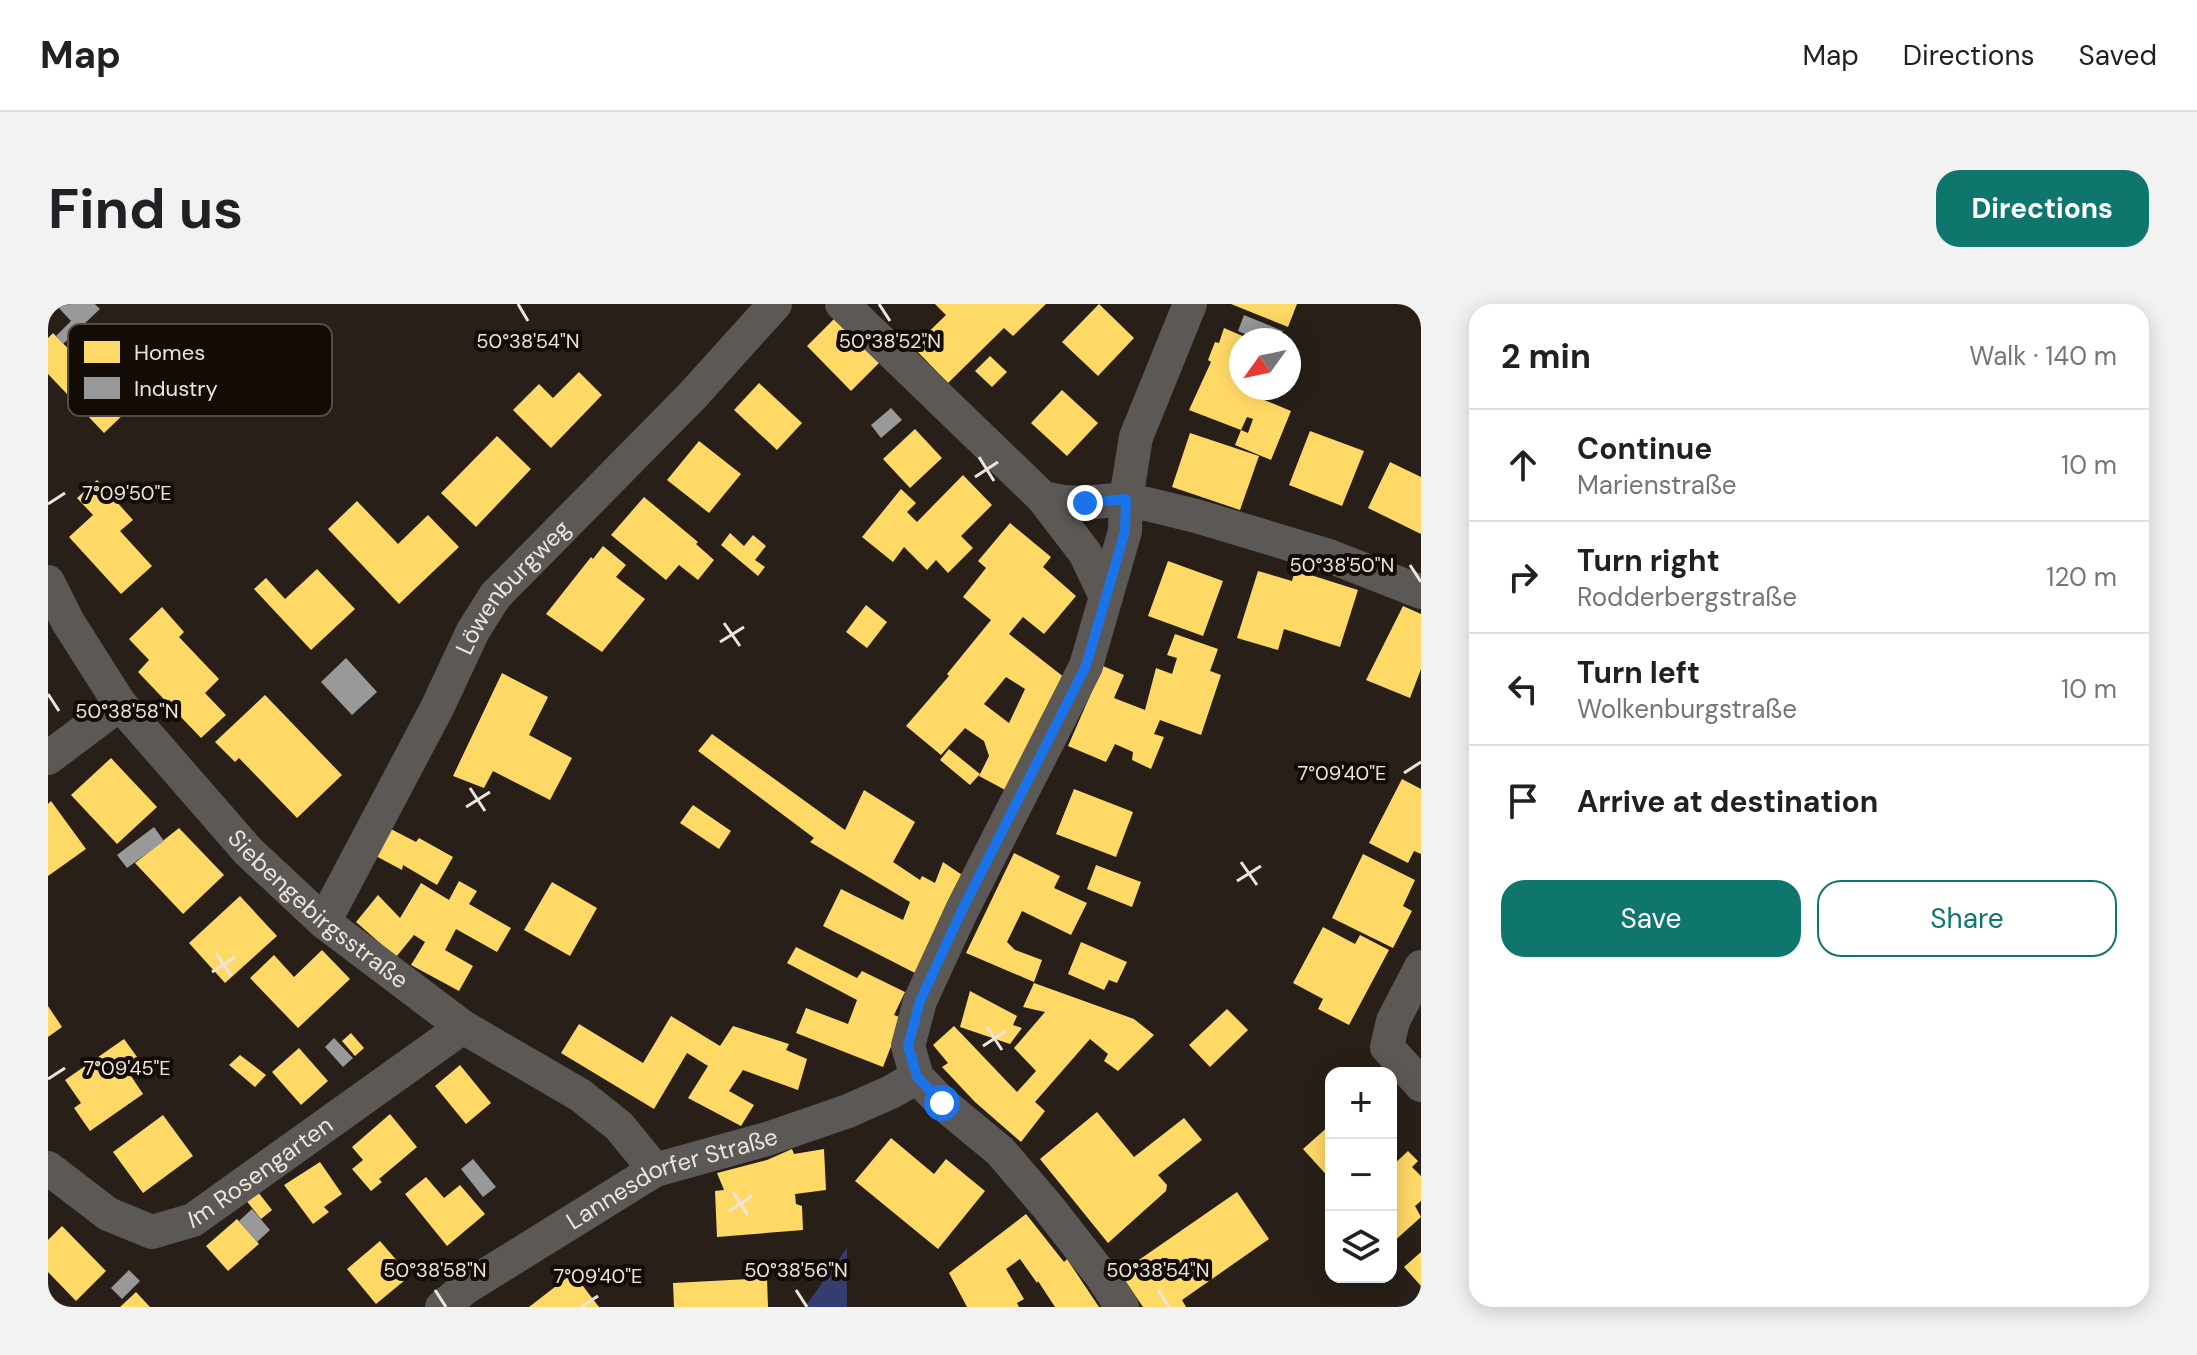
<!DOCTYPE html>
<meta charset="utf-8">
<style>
body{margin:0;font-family:"DM Sans",sans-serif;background:#f2f2f2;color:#202124}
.controls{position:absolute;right:24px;bottom:24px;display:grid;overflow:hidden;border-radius:16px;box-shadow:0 4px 20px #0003}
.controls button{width:72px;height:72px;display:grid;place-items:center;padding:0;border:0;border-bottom:2px solid #e0e0e0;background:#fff;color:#202124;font:40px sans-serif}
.compass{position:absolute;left:1181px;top:24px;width:72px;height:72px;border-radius:50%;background:#fff;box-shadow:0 4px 20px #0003;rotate:237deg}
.stop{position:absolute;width:24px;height:24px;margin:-18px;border:6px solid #1a73e8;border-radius:50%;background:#fff}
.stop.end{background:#1a73e8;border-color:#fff;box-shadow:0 2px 8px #0008}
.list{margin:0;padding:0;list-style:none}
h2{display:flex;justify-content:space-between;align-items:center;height:104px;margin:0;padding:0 32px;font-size:34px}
h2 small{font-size:26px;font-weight:400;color:#757577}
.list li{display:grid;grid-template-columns:52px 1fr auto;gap:24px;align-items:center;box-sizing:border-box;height:112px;padding:0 32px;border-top:2px solid #e0e0e0}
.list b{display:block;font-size:30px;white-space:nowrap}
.list p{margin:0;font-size:26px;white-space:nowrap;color:#757577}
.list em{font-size:26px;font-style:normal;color:#757577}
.actions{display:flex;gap:16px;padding:24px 32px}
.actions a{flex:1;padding:18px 0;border:2px solid #0f766e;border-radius:24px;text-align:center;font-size:28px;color:#0f766e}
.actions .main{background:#0f766e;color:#fff}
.icon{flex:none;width:44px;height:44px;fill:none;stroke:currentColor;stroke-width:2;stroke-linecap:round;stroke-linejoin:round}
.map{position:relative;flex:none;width:1373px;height:1003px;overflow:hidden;border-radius:24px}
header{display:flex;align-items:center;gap:48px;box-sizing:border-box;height:112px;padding:0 40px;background:#fff;border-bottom:2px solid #e0e0e0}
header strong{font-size:38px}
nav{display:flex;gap:44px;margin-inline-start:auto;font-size:28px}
.intro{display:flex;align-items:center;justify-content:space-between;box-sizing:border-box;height:192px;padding:0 48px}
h1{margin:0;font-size:56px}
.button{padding:20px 36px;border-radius:24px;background:#0f766e;color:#fff;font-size:28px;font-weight:700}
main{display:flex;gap:48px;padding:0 48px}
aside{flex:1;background:#fff;border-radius:24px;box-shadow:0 4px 20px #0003}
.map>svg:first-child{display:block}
</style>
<header>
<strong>Map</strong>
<nav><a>Map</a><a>Directions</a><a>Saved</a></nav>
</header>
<div class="intro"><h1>Find us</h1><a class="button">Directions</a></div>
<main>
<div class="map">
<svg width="1373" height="1003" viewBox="0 0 1373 1003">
<rect width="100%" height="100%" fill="#282018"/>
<!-- green -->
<path fill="#343d6e" d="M 799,944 L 799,1003 L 757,1003 Z"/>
<!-- homes -->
<g fill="#ffd966" fill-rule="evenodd">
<path d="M 887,0 L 998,0 L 965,32 L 956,24 L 900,79 L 865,43 L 898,11 Z"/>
<path d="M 1051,0 L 1086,34 L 1050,72 L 1014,38 Z"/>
<path d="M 1183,0 L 1249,0 L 1240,23 Z"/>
<path d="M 787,14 L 831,59 L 803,87 L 759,42 Z"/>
<path d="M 1176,24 L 1204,36 L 1193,36 L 1193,84 L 1218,84 L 1214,95 L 1243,107 L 1223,156 L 1187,141 L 1193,126 L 1200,129 L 1205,115 L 1199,113 L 1193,126 L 1141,106 L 1163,58 L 1160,56 L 1167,38 L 1171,39 Z"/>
<path d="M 5,29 L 42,67 L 69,41 L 106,81 L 56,129 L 0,70 L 0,34 Z"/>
<path d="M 942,52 L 959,68 L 944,83 L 927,67 Z"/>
<path d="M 531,68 L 554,91 L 503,144 L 465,106 L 491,80 L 505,94 Z"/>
<path d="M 711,79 L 754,119 L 729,146 L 686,106 Z"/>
<path d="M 1014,86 L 1050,119 L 1019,152 L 983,119 Z"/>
<path d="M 867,125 L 894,154 L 862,184 L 835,155 Z"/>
<path d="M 1262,127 L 1316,147 L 1294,202 L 1241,181 Z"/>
<path d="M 1142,129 L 1211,152 L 1192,206 L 1124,183 Z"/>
<path d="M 449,132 L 483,165 L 428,223 L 393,189 Z"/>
<path d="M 651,137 L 693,170 L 661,209 L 619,176 Z"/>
<path d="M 1342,158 L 1373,173 L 1373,230 L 1320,204 Z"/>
<path d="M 915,171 L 944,201 L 913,232 L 925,244 L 900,269 L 888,256 L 879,266 L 856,243 L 845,258 L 814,233 L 853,185 L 868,199 L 859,208 L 869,218 Z"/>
<path d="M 49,176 L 85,216 L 72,227 L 104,262 L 73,290 L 21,233 L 45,211 L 29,194 Z"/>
<path d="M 596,193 L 650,238 L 648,240 L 666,256 L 650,276 L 631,261 L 618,276 L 563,231 Z"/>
<path d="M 309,197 L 350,240 L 380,211 L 411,243 L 351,300 L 280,225 Z"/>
<path d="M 962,219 L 1003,253 L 995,263 L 1028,292 L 996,330 L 975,313 L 961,330 L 1017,374 L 961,488 L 931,472 L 932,470 L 922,481 L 892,456 L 901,445 L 932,470 L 941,452 L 936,437 L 917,424 L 893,451 L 858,422 L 901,372 L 899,370 L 943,316 L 915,293 L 938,264 L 930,257 ZM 958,373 L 977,385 L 961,419 L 936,400 Z"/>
<path d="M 682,229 L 696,242 L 705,231 L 718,242 L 707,256 L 717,263 L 710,272 L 673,241 Z"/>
<path d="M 555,242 L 578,261 L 568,273 L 597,295 L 554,348 L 498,310 L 543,253 L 545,255 Z"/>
<path d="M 1120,257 L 1175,277 L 1155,332 L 1100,312 Z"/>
<path d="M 269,265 L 307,305 L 263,346 L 206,285 L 218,274 L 237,295 Z"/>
<path d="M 1247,266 L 1310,286 L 1292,343 L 1236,325 L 1230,346 L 1189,334 L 1210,267 L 1244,277 Z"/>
<path d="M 818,301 L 839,318 L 819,344 L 798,328 Z"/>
<path d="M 1355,302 L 1373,310 L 1373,365 L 1362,394 L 1318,376 Z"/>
<path d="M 114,303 L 136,328 L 131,333 L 171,375 L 157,389 L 178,411 L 153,434 L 90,368 L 101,356 L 81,335 Z"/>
<path d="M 1127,330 L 1170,345 L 1162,367 L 1173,371 L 1153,431 L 1112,416 L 1106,430 L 1116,433 L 1103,465 L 1084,456 L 1085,448 L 1067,440 L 1058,458 L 1020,442 L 1055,362 L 1076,371 L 1066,394 L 1097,406 L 1108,364 L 1124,370 L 1129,354 L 1119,351 Z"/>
<path d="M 454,369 L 500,393 L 481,431 L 524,454 L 502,496 L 445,467 L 436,484 L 405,472 Z"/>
<path d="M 217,391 L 294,471 L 249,514 L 191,454 L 187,458 L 167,438 Z"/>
<path d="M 664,430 L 797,526 L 816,486 L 867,518 L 845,558 L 872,576 L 874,572 L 887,579 L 895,558 L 920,575 L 869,670 L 775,622 L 793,585 L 855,616 L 862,598 L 762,538 L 766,534 L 650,447 Z"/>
<path d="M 63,454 L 109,503 L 69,540 L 23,491 Z"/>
<path d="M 1354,475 L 1373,485 L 1373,550 L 1366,547 L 1360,559 L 1321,539 Z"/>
<path d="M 1026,485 L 1085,508 L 1068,553 L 1008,530 Z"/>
<path d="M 3,497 L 38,545 L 0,572 L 0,500 Z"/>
<path d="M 645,501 L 683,527 L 671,545 L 632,519 Z"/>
<path d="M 131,524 L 176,571 L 135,610 L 87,559 Z"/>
<path d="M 341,524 L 368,538 L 371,534 L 405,553 L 389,581 L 355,561 L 354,566 L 326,551 Z"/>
<path d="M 966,549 L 1012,572 L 1006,584 L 1039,599 L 1023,631 L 974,607 L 959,638 L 967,646 L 994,656 L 986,678 L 918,649 Z"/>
<path d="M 1315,550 L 1367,576 L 1355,602 L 1364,607 L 1345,644 L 1284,614 Z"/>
<path d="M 1048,561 L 1093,578 L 1084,603 L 1039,585 Z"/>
<path d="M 411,577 L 429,587 L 421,600 L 463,624 L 449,648 L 408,625 L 397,646 L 425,662 L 411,687 L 363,661 L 377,638 L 366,631 L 348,653 L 308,618 L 330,591 L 352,614 L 373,579 L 401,596 Z"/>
<path d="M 504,578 L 549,604 L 522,652 L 476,626 Z"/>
<path d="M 192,592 L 229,632 L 177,679 L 141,639 Z"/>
<path d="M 1275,623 L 1307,640 L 1312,631 L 1341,646 L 1301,721 L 1270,705 L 1275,695 L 1245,679 Z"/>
<path d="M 1033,638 L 1079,658 L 1069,679 L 1061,676 L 1056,686 L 1020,670 Z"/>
<path d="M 748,643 L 809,674 L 814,667 L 857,688 L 846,711 L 854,714 L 835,763 L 748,729 L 758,704 L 800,720 L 809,696 L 739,659 Z"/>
<path d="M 274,646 L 302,675 L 250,724 L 202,674 L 226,651 L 246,673 Z"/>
<path d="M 986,679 L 1086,715 L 1106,731 L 1070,767 L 1056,757 L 1060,750 L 1042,735 L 987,798 L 997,807 L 973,838 L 927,798 L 894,763 L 900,759 L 885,741 L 906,722 L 969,788 L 988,767 L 966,744 L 997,708 L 975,703 Z"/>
<path d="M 922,687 L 969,712 L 965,721 L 974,724 L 962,740 L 912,723 Z"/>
<path d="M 0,702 L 14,723 L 0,733 Z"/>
<path d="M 1179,705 L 1200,726 L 1162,763 L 1141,741 Z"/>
<path d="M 623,712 L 672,742 L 685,722 L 741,740 L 738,746 L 759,755 L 750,786 L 695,766 L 681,787 L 706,801 L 693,822 L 640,794 L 660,762 L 639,749 L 606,805 L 513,749 L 531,720 L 595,759 Z"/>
<path d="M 303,729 L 316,744 L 307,752 L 294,737 Z"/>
<path d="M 76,735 L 92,757 L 79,766 L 95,790 L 42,827 L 26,804 L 33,799 L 17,776 Z"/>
<path d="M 251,744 L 280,777 L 253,801 L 224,768 Z"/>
<path d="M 192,751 L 218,771 L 207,783 L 181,761 Z"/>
<path d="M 412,761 L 443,799 L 418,820 L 387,782 Z"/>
<path d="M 1049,808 L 1086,853 L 1136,814 L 1154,836 L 1110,871 L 1119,881 L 1118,887 L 1060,939 L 992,855 Z"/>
<path d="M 342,810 L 369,843 L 331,875 L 334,878 L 323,887 L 304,865 L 315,856 L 304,843 Z"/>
<path d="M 115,811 L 145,852 L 95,889 L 65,848 Z"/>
<path d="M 1283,820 L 1283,876 L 1255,845 Z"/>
<path d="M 843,834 L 886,870 L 898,855 L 937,887 L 890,945 L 807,877 Z"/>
<path d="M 744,845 L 746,850 L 776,845 L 778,886 L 747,890 L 748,900 L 754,902 L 755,926 L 669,933 L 667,887 L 676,886 L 669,869 L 719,856 Z"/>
<path d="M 1360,847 L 1370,857 L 1364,863 L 1373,872 L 1373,897 L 1367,902 L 1373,913 L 1343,940 L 1343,863 Z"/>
<path d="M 272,858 L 294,890 L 276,903 L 281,908 L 265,920 L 236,881 Z"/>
<path d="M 378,873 L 396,894 L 412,881 L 437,910 L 399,942 L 357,890 Z"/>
<path d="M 210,888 L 224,906 L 213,915 L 197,895 Z"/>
<path d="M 1189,888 L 1221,935 L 1134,996 L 1138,1003 L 1095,1003 L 1072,969 Z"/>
<path d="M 978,910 L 1016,958 L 1019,955 L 1051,1003 L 1007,1003 L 990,977 L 989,979 L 972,955 L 958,965 L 976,995 L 969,999 L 971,1003 L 919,1003 L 901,969 Z"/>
<path d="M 189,915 L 211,940 L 180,967 L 158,942 Z"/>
<path d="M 14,922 L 58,967 L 28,997 L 0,968 L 0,936 Z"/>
<path d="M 332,937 L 362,972 L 328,1000 L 299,965 Z"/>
<path d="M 1373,948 L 1373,982 L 1356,963 Z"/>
<path d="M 525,969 L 551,1003 L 481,1003 Z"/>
<path d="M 719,974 L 720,1003 L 626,1003 L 625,979 Z"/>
<path d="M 88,988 L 102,1003 L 72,1003 Z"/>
</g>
<!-- industry -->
<g fill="#999">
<path d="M 11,0 L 47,0 L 52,5 L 15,40 L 8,32 L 23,17 L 9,2 Z"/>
<path d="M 1196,11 L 1235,27 L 1231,36 L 1211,36 L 1190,27 Z"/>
<path d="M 843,104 L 854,116 L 833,134 L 823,121 Z"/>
<path d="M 298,354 L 329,388 L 304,411 L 273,378 Z"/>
<path d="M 106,523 L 116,537 L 79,564 L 69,551 Z"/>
<path d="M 286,734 L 305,754 L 295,763 L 277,743 Z"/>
<path d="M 425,855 L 448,883 L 435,893 L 413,865 Z"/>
<path d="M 204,905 L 222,926 L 209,938 L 191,917 Z"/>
<path d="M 81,966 L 92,977 L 74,995 L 63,984 Z"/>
</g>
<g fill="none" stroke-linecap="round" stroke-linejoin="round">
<!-- minor -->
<g stroke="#5c5855" stroke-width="34">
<path d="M 794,0 L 995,194 L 1014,198 L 1037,199 L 1078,195 L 1148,212 L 1281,252 L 1373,288"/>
<path d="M 995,194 L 1037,249 L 1058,293"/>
<path id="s1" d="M 0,278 L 20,318 L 72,400 L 200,547 L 276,618 L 415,723 L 532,791 L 571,822 L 607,866"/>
<path d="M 0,454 L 72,400"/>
<path id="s2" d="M 276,618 L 389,404 L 425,327 L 447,292 L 645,91 L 727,0"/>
<path d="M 1373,663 L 1345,717 L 1339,743 L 1373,781"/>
<path id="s3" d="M 0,864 L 60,910 L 104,928 L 145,916 L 415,723"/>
<path id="s4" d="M 394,1003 L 417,984 L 607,866 L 719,835 L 800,807 L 843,788 L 869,773"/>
<path d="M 1074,1003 L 1053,971 L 1000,903 L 952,847 L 894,799 L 869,773 L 860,742 L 872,697 L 914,606 L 1038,362 L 1077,227 L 1078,195 L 1088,133 L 1142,0"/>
</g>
</g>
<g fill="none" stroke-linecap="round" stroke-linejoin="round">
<!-- route -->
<path stroke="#1a73e8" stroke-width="10" d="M 894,799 L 869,773 L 860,742 L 872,697 L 914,606 L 1038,362 L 1077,227 L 1078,195 L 1037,199"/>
</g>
<!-- ticks -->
<path fill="none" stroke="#eee4db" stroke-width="3" d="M 470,0 L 480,17M 831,0 L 842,17M 931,153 L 946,177M 927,173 L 950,158M 0,200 L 17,189M 1362,261 L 1373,278M 676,319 L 692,342M 672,338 L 696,323M 0,390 L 11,407M 1356,469 L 1373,458M 422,484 L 437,507M 418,503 L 442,488M 1193,558 L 1209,581M 1189,577 L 1213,562M 168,649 L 183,672M 164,668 L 187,653M 939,723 L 954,746M 935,742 L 958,727M 0,775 L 17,764M 685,888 L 700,911M 681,907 L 704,892M 387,986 L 398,1003M 748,986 L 759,1003M 1110,986 L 1121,1003M 533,1003 L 550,992"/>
<g text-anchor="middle" stroke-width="8" stroke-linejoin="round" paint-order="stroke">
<!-- street labels -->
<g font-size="24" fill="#eee4db" stroke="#120b06">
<text dy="8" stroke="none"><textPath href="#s2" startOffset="386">Löwenburgweg</textPath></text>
<text dy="8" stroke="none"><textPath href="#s1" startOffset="428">Siebengebirgsstraße</textPath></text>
<text dy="8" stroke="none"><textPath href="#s3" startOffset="248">Im Rosengarten</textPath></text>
<text dy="8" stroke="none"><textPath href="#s4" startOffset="266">Lannesdorfer Straße</textPath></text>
</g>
</g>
<!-- legend -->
<rect x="20" y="20" width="264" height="92" rx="12" fill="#120b06" stroke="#544c46" stroke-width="2"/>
<rect x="36" y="37" width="36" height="22" fill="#ffd966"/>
<rect x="36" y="73" width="36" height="22" fill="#999"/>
<g font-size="22" fill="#eee4db">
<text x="86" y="56">Homes</text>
<text x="86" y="92">Industry</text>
</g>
<g font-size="20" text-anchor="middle" fill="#eee4db" stroke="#120b06" stroke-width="8" stroke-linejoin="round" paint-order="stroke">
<text x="480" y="44">50°38'54"N</text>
<text x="842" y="44">50°38'52"N</text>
<text x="79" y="196">7°09'50"E</text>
<text x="1294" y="268">50°38'50"N</text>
<text x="79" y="414">50°38'58"N</text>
<text x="1294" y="476">7°09'40"E</text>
<text x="79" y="771">7°09'45"E</text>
<text x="387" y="973">50°38'58"N</text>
<text x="748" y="973">50°38'56"N</text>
<text x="1110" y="973">50°38'54"N</text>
<text x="550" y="979">7°09'40"E</text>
</g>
</svg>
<div class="controls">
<button>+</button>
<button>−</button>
<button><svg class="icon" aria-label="layers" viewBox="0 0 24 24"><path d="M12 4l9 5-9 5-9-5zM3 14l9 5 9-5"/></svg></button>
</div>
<svg class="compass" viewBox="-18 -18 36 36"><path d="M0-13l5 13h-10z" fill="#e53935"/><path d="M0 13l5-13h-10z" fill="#757577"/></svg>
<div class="stop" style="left:894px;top:799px"></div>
<div class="stop end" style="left:1037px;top:199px"></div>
</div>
<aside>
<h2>2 min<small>Walk · 140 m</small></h2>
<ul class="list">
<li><svg class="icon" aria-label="ahead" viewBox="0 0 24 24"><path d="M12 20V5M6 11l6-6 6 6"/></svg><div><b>Continue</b><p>Marienstraße</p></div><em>10 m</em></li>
<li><svg class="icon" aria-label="right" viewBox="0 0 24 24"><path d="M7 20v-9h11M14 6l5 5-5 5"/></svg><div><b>Turn right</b><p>Rodderbergstraße</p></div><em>120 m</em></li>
<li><svg class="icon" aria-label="left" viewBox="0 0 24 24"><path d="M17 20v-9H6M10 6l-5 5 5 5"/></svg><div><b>Turn left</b><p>Wolkenburgstraße</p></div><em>10 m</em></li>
<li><svg class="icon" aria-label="arrive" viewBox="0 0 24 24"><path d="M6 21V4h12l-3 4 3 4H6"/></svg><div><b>Arrive at destination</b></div></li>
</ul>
<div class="actions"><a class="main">Save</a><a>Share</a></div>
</aside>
</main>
